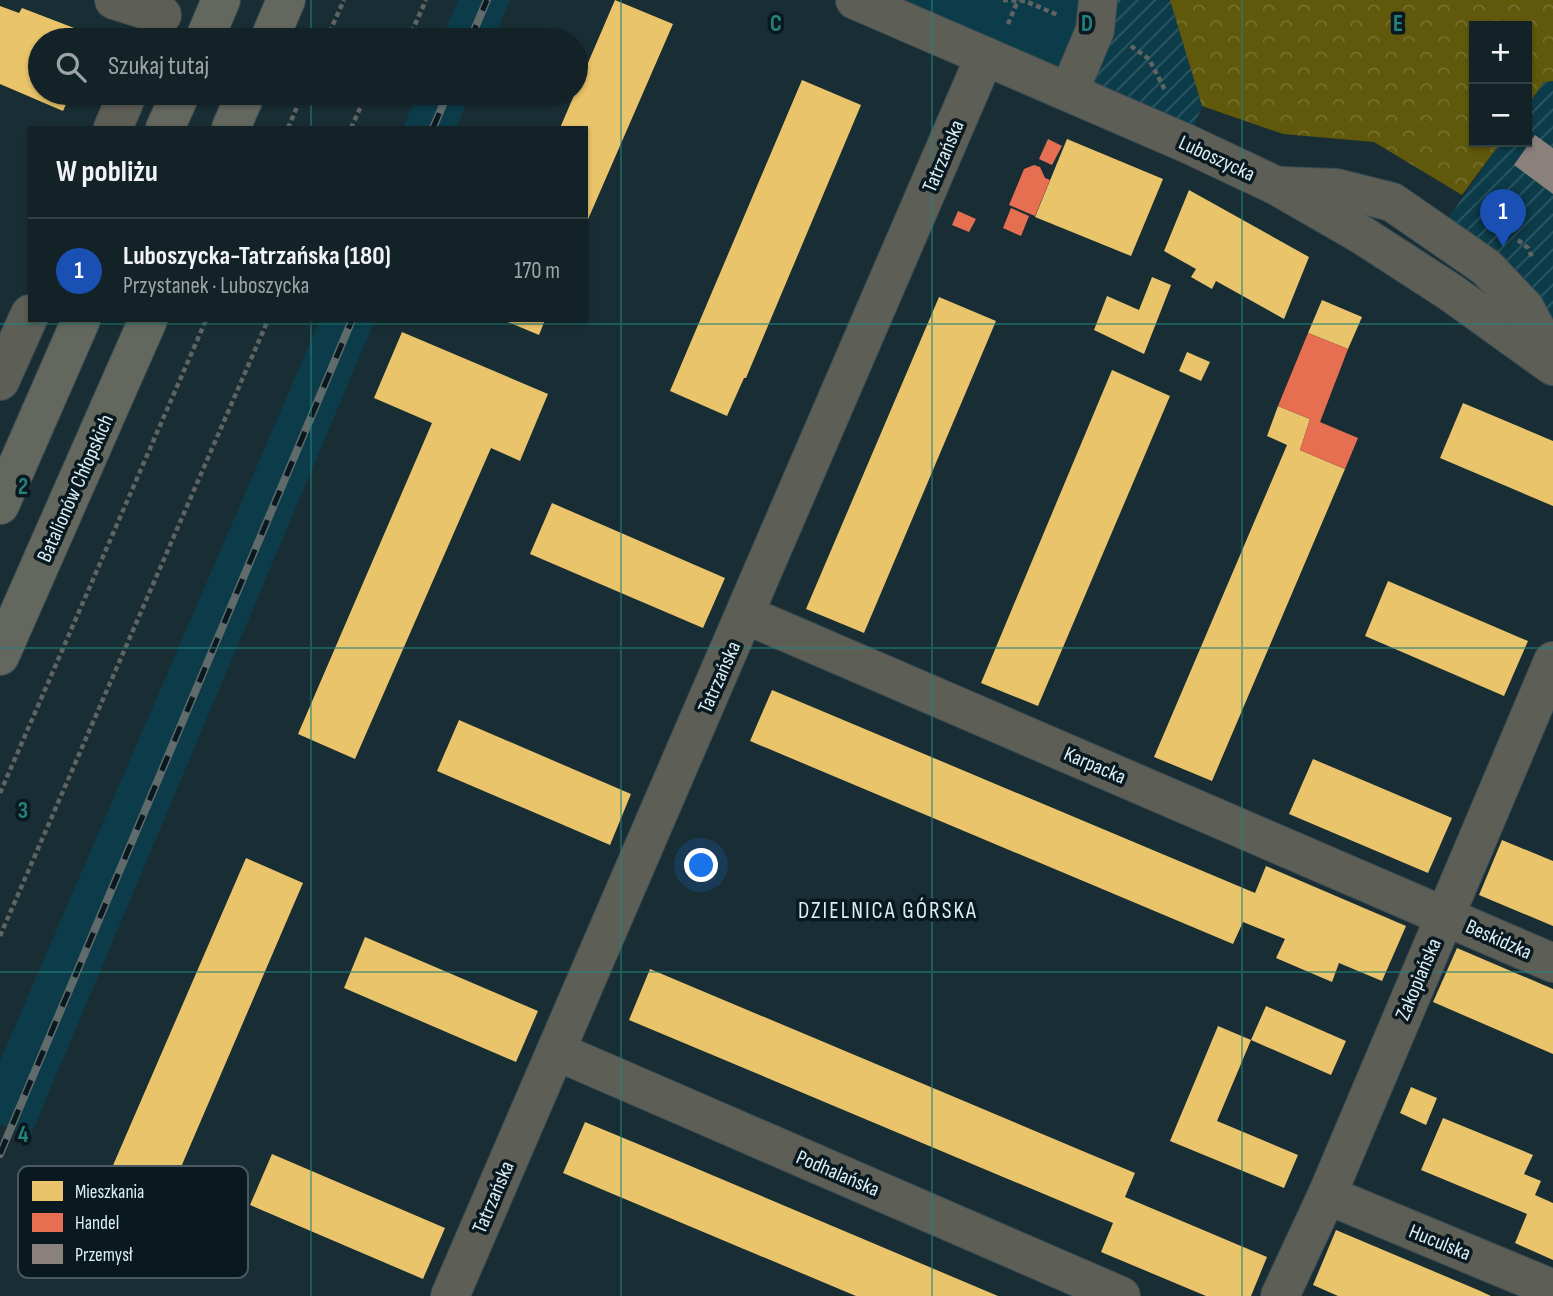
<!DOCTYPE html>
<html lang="pl">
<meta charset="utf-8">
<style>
body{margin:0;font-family:"Sofia Sans Condensed",sans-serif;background:#202f33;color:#f1f3f6}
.controls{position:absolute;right:21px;top:21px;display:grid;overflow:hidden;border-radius:0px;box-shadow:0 2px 5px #0004}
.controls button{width:63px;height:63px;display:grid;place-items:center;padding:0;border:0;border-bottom:2px solid #323f44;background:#132227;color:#f1f3f6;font:35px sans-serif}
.you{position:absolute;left:702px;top:866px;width:24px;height:24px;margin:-18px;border:5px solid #fff;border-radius:50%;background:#1a73e8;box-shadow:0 0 0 10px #1a73e833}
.badge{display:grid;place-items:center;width:46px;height:46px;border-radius:50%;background:#ea580c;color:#fff;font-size:23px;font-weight:700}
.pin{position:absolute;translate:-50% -58px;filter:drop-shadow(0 2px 4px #0008)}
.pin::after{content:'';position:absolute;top:37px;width:24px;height:21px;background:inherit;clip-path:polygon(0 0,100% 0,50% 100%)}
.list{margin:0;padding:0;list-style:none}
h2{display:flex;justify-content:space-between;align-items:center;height:91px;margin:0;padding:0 28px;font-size:30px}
h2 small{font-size:23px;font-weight:400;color:#9da4a7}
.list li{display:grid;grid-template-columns:46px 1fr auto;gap:21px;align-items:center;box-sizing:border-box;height:105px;padding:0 28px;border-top:2px solid #323f44}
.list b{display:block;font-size:26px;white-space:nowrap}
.list p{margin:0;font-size:23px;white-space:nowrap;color:#9da4a7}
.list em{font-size:23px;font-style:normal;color:#9da4a7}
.icon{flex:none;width:38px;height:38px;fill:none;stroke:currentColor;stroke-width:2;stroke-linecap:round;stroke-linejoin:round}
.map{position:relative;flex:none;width:1553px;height:1296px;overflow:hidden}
.search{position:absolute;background:#132227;box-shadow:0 2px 5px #0004;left:28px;top:28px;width:560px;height:77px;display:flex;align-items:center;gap:18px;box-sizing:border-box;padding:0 24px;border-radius:38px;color:#9da4a7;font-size:26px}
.panel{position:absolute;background:#132227;box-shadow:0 2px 5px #0004;left:28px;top:126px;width:560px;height:196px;border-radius:0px}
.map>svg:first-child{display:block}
</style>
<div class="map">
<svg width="1553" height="1296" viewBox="0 0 1553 1296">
<defs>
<pattern id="industrial-furrows" width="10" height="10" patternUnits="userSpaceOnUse" patternTransform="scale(1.75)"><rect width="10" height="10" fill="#0c3c4a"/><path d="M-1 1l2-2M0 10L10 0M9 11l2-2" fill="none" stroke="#2f5865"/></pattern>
<pattern id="forest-crowns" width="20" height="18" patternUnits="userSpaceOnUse" patternTransform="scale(1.75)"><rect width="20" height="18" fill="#60580b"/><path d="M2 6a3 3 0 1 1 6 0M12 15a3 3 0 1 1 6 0" fill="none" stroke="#76702f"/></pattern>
</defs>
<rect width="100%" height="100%" fill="#192e34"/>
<!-- built -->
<g fill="#0c3c4a">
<path d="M 458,0 L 510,0 L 493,40 L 441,40 Z"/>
<path d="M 855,0 L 1098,0 L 1069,92 Z"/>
<path d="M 418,93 L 471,93 L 456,128 L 403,128 Z"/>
<path d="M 320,320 L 375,320 L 30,1137 L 0,1124 L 0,1061 Z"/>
</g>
<!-- industrial -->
<g fill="url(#industrial-furrows)">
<path d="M 1098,0 L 1170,0 L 1202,106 L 1188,144 L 1069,92 Z"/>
<path d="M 1553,81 L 1553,361 L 1438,233 L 1501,142 L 1527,142 L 1527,106 L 1544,82 Z"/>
</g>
<!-- forest -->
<path fill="url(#forest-crowns)" d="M 1170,0 L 1553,0 L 1553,81 L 1544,82 L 1527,106 L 1527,26 L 1474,26 L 1474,142 L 1501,142 L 1462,195 L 1374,142 L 1283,134 L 1202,106 Z"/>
<!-- homes -->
<g fill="#e9c46a">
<path d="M 615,0 L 673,24 L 586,224 L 586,128 L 560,128 Z"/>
<path d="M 0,6 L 19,13 L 22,8 L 95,36 L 93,40 L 40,40 L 40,93 L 71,93 L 63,111 L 0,84 Z"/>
<path d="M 802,80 L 861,105 L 746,378 L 744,378 L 727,416 L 670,391 Z"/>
<path d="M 1067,139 L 1163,179 L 1131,256 L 1035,217 Z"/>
<path d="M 1189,190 L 1309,257 L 1284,319 L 1216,281 L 1212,289 L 1191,277 L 1196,269 L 1164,251 Z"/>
<path d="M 1152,277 L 1171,285 L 1144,354 L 1094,330 L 1107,296 L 1139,310 Z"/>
<path d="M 939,297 L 996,321 L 864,633 L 806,609 Z"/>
<path d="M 1322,300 L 1362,317 L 1348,349 L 1308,333 Z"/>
<path d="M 503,320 L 545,320 L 539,335 Z"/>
<path d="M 402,332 L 548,394 L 520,461 L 491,448 L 355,759 L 298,734 L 432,423 L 374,398 Z"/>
<path d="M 1187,352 L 1210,362 L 1201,381 L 1179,371 Z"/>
<path d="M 1112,370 L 1170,396 L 1038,706 L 981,683 Z"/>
<path d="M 1463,403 L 1553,441 L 1553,506 L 1440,458 Z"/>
<path d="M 1278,406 L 1310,419 L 1300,450 L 1345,469 L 1212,781 L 1154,757 L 1287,445 L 1267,436 Z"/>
<path d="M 552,503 L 725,578 L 703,628 L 530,554 Z"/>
<path d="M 1388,581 L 1528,641 L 1504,696 L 1365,636 Z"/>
<path d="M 772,690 L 1255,893 L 1266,866 L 1406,926 L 1382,981 L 1339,963 L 1332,982 L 1276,958 L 1285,939 L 1243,922 L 1233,944 L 750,741 Z"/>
<path d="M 459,720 L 631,794 L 610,845 L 437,771 Z"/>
<path d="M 1313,759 L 1452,818 L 1428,873 L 1289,814 Z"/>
<path d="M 1502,840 L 1553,861 L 1553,926 L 1479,895 Z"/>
<path d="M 246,858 L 303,883 L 169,1195 L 111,1170 Z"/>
<path d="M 365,937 L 538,1011 L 516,1062 L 344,988 Z"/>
<path d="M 1457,948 L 1553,989 L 1553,1054 L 1433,1002 Z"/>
<path d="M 650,969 L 1135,1173 L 1125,1197 L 1267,1257 L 1251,1296 L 1206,1296 L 1101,1252 L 1113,1223 L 629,1020 Z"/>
<path d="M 1266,1006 L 1346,1041 L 1331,1075 L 1251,1040 L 1217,1121 L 1298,1155 L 1284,1188 L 1170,1141 L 1218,1026 L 1251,1040 Z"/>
<path d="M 1411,1087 L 1437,1098 L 1426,1125 L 1400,1113 Z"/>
<path d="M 1443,1118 L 1533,1155 L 1524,1174 L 1541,1181 L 1535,1195 L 1553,1203 L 1553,1260 L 1515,1243 L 1527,1214 L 1421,1170 Z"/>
<path d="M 585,1122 L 674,1159 L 998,1296 L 856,1296 L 563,1173 Z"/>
<path d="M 272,1154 L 445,1228 L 423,1279 L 250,1205 Z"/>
<path d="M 1336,1230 L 1478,1290 L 1491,1296 L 1338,1296 L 1313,1285 Z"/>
</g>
<!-- shops -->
<g fill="#e76f51">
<path d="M 1048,139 L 1062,146 L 1052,165 L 1039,159 Z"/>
<path d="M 1034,165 L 1040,167 L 1045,178 L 1050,180 L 1035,216 L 1009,205 L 1024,169 Z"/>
<path d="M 1011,208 L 1029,216 L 1021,236 L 1003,228 Z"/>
<path d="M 958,211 L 976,219 L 969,232 L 952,225 Z"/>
<path d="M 1308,333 L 1348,349 L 1320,422 L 1358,438 L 1345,469 L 1300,450 L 1310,419 L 1278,406 Z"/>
</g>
<!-- industry -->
<path fill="#8a817c" d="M 1535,135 L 1553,148 L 1553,194 L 1514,165 Z"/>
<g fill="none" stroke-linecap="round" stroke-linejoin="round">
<!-- minor casing -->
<g stroke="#3a4b51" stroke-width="40">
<g id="minor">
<path d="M 114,0 L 162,15"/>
<path d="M 855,0 L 1188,144 L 1277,186 L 1362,235 L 1450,292 L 1553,366"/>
<path d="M 1069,92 L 1095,30 L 1098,0"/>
<path d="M 113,128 L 128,93"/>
<path d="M 1282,186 L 1336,188 L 1392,202 L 1486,267 L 1525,308 L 1553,361"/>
<path d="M 0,381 L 30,314"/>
<path d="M 746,615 L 1553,963"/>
<path d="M 556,1051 L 1121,1296"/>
<path d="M 1327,1195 L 1553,1289"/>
<path d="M 450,1296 L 985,56"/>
<path d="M 1280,1296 L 1327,1195 L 1553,661"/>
</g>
</g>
<!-- major casing -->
<g stroke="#3a4b51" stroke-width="40">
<g id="major">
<path d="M 204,40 L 221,0"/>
<path d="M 269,40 L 286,0"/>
<path d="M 165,128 L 181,93"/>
<path d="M 231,128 L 246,93"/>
<path d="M 0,505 L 81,320"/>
<path d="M 0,656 L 148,320"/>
</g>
</g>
<!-- path -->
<g stroke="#5f6462" stroke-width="4.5" stroke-dasharray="5 3.5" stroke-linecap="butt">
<path d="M 1003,0 L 1025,1 L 1058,15"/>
<path d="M 1008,24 L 1018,0"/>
<path d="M 326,40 L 344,0"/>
<path d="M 408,40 L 426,0"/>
<path d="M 1131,46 L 1149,59 L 1165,90"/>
<path d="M 288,128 L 303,93"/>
<path d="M 351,128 L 367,93"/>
<path d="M 1518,240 L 1528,248 L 1532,257"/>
<path d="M 0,793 L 206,320"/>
<path d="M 0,936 L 268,320"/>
</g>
<!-- minor -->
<use href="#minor" stroke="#5d5e56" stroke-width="38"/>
<!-- major -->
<use href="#major" stroke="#63675e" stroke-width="38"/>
<!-- rail casing -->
<g stroke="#626b6b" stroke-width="8">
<g id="rail">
<path d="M 470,40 L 487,0"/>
<path d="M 433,128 L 448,93"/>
<path d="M 0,1154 L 352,320"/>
</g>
</g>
<!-- rail -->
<use href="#rail" stroke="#0a191f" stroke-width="5" stroke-dasharray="16" stroke-linecap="butt"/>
</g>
<!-- grid -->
<path fill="none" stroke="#23827c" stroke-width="2" stroke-opacity="0.55" d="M 311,0 L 311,40M 621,0 L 621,1296M 932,0 L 932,1296M 1242,0 L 1242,1296M 311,93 L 311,128M 311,320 L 311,1296M 0,324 L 1553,324M 0,648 L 1553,648M 0,972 L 1553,972"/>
<g text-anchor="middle" stroke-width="7" stroke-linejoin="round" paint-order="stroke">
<!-- street labels -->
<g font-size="21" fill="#daeef6" stroke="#0a191f">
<text transform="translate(943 156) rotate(-67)" y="7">Tatrzańska</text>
<text transform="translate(1217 158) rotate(25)" y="7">Luboszycka</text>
<text transform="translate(75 488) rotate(-66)" y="7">Batalionów Chłopskich</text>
<text transform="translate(719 677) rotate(-66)" y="7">Tatrzańska</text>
<text transform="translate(1095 765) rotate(23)" y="7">Karpacka</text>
<text transform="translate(1499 939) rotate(24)" y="7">Beskidzka</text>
<text transform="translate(1418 979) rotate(-67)" y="7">Zakopiańska</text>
<text transform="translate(838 1173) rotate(23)" y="7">Podhalańska</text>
<text transform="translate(493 1197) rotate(-67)" y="7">Tatrzańska</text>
<text transform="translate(1440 1242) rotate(22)" y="7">Huculska</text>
</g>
<!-- neighbourhood labels -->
<g font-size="23" letter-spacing="2" fill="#daeef6" stroke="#0a191f">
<text x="888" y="918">DZIELNICA GÓRSKA</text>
</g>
</g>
<!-- legend -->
<rect x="18" y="1166" width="230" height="112" rx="10" fill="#0a191f" stroke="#485960" stroke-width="2"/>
<rect x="32" y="1181" width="31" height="20" fill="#e9c46a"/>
<rect x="32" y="1213" width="31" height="19" fill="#e76f51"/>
<rect x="32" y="1244" width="31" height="20" fill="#8a817c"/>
<g font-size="19" fill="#daeef6">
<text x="75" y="1198">Mieszkania</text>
<text x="75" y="1229">Handel</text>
<text x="75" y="1261">Przemysł</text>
</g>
<g font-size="23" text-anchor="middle" font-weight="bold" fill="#23827c" stroke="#0a191f" stroke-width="7" stroke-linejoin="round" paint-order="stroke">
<text x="776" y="31">C</text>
<text x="1087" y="31">D</text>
<text x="1398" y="31">E</text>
<text x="23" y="494">2</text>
<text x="23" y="818">3</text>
<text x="23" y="1142">4</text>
</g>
</svg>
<div class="controls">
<button>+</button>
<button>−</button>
</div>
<div class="you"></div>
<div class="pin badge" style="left:1503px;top:247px;background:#1a4fb4">1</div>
<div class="search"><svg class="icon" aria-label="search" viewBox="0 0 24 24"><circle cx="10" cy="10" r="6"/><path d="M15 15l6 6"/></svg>Szukaj tutaj</div>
<section class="panel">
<h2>W pobliżu<small></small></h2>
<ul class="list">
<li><span class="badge" style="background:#1a4fb4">1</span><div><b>Luboszycka-Tatrzańska (180)</b><p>Przystanek · Luboszycka</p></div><em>170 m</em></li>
</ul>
</section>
</div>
